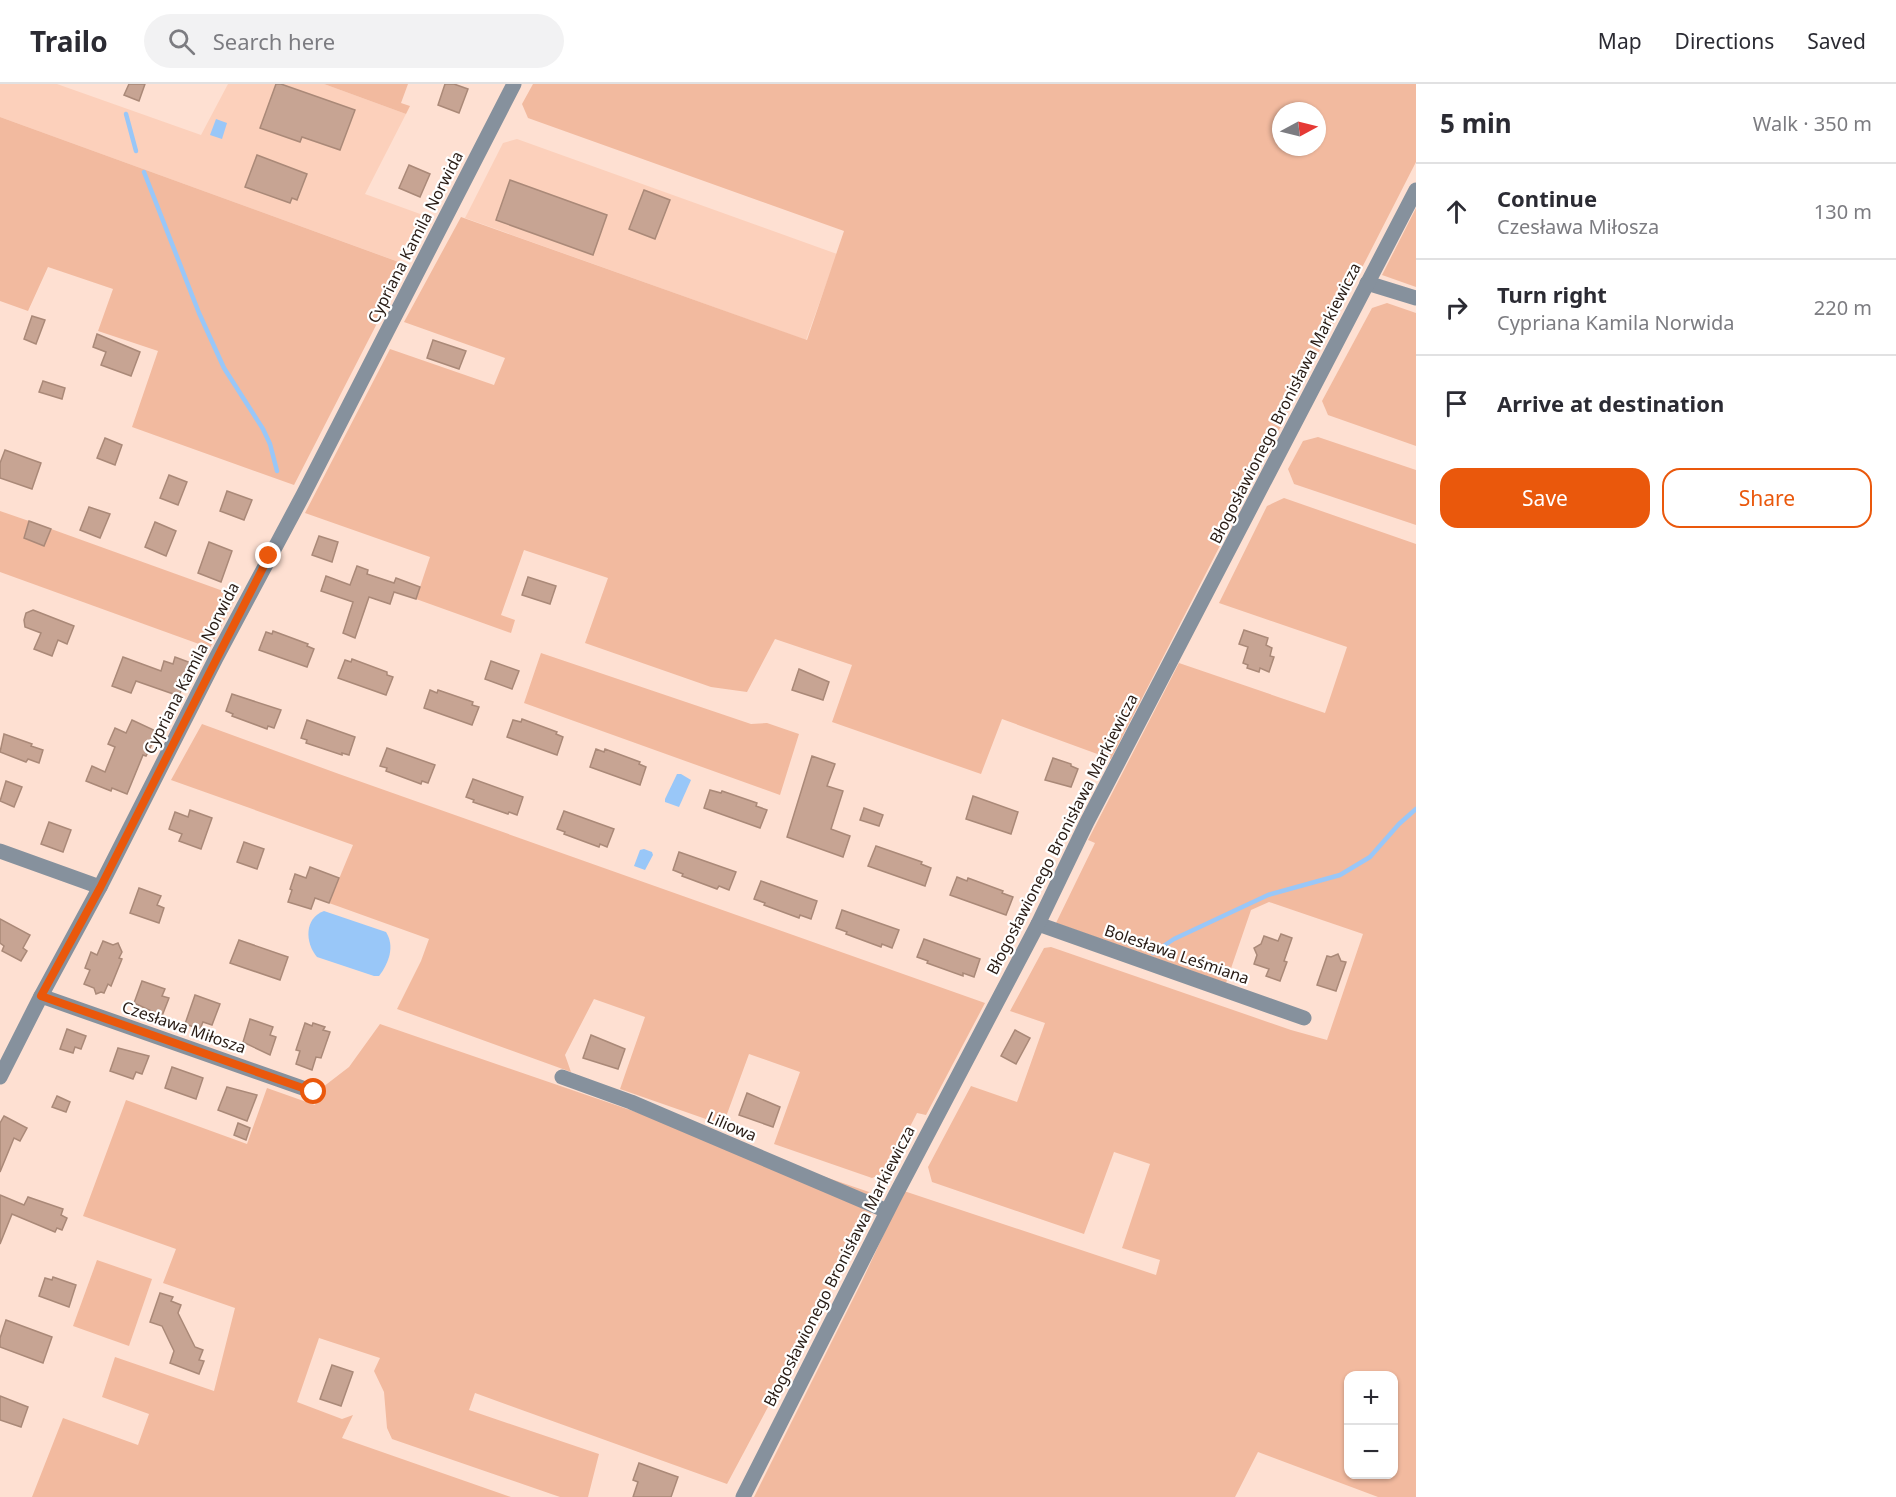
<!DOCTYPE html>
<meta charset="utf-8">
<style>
body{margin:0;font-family:"Noto Sans",sans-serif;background:#f2f2f3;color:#2b2b33}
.controls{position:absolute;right:18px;bottom:18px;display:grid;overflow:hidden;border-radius:12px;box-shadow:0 2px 4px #0004}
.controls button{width:54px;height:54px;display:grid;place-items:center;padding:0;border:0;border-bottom:2px solid #e1e1e2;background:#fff;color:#2b2b33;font:30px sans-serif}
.compass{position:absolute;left:1272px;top:18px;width:54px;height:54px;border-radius:50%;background:#fff;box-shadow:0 2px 4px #0004;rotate:83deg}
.stop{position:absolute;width:18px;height:18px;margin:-14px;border:4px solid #ea580c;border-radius:50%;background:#fff}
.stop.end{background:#ea580c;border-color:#fff;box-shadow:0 2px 6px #0008}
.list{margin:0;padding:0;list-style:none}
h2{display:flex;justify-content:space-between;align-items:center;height:78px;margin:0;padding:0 24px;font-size:26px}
h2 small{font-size:20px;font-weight:400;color:#7c7c81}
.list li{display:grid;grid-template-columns:39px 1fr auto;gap:18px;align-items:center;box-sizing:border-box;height:96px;padding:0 24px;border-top:2px solid #e1e1e2}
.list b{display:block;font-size:22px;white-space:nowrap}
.list p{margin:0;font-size:20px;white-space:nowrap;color:#7c7c81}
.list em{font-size:20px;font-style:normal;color:#7c7c81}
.actions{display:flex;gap:12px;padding:18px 24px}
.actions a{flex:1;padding:14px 0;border:2px solid #ea580c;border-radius:18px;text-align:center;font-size:21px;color:#ea580c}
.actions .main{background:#ea580c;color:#fff}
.icon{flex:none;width:33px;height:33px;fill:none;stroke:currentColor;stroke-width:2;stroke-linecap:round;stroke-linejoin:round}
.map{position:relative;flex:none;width:1416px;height:1413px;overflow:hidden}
header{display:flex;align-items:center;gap:36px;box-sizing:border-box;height:84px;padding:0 30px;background:#fff;border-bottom:2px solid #e1e1e2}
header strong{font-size:28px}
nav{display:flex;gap:33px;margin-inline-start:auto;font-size:21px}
.search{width:420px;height:54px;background:#f2f2f3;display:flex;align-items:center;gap:15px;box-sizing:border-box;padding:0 21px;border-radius:33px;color:#7c7c81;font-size:22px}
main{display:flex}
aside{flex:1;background:#fff}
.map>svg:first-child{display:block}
</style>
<header>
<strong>Trailo</strong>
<div class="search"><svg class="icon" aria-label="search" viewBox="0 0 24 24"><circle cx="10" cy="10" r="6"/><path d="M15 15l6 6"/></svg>Search here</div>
<nav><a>Map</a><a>Directions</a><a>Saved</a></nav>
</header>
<main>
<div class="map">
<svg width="1416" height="1413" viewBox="0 0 1416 1413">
<rect width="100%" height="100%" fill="#fee0d2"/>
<!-- built -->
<g fill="#fcd0bb">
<path d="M 0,0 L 57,0 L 201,51 L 228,0 L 324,0 L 406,30 L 365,110 L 423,131 L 399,178 L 0,33 Z"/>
<path d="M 517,55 L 837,170 L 806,256 L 465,134 L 503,59 Z"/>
</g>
<!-- green -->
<g fill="#f2ba9f" fill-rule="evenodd">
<path d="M 324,0 L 408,0 L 401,19 L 410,22 L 406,30 Z"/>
<path d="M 533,0 L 1416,0 L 1416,78 L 1111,675 L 1002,635 L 981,690 L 832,638 L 852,581 L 775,555 L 747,608 L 711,603 L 585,559 L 608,494 L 524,466 L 501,531 L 515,536 L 511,549 L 416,515 L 430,473 L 305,429 L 390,265 L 494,301 L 505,274 L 404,238 L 461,133 L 807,256 L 844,147 L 528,34 L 522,20 ZM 1281,27 L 1317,27 L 1317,63 L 1281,63 Z"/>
<path d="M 0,33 L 407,181 L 294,401 L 132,343 L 158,267 L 98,247 L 113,205 L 48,183 L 28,227 L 0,217 Z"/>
<path d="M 1416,124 L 1416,203 L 1382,191 Z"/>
<path d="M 1387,219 L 1416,229 L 1416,362 L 1328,331 L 1322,317 L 1372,224 Z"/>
<path d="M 1318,353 L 1416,386 L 1416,441 L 1294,400 L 1288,385 L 1303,357 Z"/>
<path d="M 1284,414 L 1416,460 L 1416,1413 L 1378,1413 L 1258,1368 L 1235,1413 L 754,1413 L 862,1197 L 904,1107 L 1156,1191 L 1160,1176 L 1122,1164 L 1150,1080 L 1114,1068 L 1084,1150 L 932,1098 L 928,1083 L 971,1002 L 1017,1018 L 1045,939 L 1010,927 L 1044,864 L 1051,863 L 1291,946 L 1327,956 L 1363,850 L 1269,818 L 1251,826 L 1226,899 L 1056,839 L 1095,759 L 1088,756 L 1179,579 L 1325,629 L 1347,563 L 1219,519 L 1267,422 ZM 1348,1292 L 1394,1292 L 1394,1390 L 1348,1390 Z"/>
<path d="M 0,427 L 29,437 L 237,512 L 210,564 L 0,488 Z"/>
<path d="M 541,569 L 751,640 L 767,639 L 799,650 L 780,711 L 524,619 Z"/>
<path d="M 202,640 L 339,690 L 985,919 L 926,1031 L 917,1029 L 887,1088 L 872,1094 L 774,1060 L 800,988 L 749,970 L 723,1041 L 620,1005 L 645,933 L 594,915 L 565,971 L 571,988 L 397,925 L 421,877 L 429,855 L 329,819 L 353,761 L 171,696 Z"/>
<path d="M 380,940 L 869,1108 L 876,1120 L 727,1400 L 475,1309 L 469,1326 L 599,1370 L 588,1413 L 560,1413 L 392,1355 L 387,1344 L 384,1308 L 374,1287 L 380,1274 L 319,1254 L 297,1318 L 342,1335 L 353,1331 L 342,1354 L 511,1413 L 32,1413 L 63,1334 L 138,1361 L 149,1330 L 102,1313 L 115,1273 L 214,1307 L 235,1224 L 163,1199 L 176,1165 L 83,1132 L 126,1016 L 247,1060 L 267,1004 L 315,1021 L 323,1003 L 349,983 Z"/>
<path d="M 97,1176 L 152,1195 L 129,1262 L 73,1242 Z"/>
</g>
<!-- water -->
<g fill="#99c7f8">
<path d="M 216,35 L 227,39 L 222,55 L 210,51 Z"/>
<path d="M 677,690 L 681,690 L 691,696 L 679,723 L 665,718 L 665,715 Z"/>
<path d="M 644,765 L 652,768 L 653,771 L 645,786 L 634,782 L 640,766 Z"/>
<path d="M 324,827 L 386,848 C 395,862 389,879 379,892 L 374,892 L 317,873 C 305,859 304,834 324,827 Z"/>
</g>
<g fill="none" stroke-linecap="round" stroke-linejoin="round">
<!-- stream -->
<g stroke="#99c7f8" stroke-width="4.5">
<path d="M 126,30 L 136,67"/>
<path d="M 144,88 L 199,229 L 224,284 L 263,345 L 270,360 L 277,387"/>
<path d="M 1153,869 L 1174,855 L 1268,811 L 1340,791 L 1370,773 L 1399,740 L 1416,725"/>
</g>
</g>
<!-- building -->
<g fill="#c7a493" stroke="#aa8978" stroke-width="1.5">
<path d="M 129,0 L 145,0 L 139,17 L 124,11 Z"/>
<path d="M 276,0 L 281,0 L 355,26 L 340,66 L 302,53 L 300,58 L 260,44 Z"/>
<path d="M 445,0 L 454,0 L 468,5 L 459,29 L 438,21 Z"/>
<path d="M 257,71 L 307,90 L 297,116 L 292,114 L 290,119 L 245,103 Z"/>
<path d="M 409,81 L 430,90 L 420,113 L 399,104 Z"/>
<path d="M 510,96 L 607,131 L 593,171 L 496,136 Z"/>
<path d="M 644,106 L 670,116 L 655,155 L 629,145 Z"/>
<path d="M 32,232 L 45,236 L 36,260 L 24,255 Z"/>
<path d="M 97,250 L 140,268 L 131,292 L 101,281 L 106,268 L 93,263 Z"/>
<path d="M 433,256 L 466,267 L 459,285 L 427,274 Z"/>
<path d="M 43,297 L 65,304 L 62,315 L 39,308 Z"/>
<path d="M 105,354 L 122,361 L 115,381 L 97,374 Z"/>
<path d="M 5,366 L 41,379 L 32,405 L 0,394 L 0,379 Z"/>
<path d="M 169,391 L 187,398 L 178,421 L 160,414 Z"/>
<path d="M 227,407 L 252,416 L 244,436 L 220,427 Z"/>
<path d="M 89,423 L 110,430 L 100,454 L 80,446 Z"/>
<path d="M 29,437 L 51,445 L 44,462 L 24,454 Z"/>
<path d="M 155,438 L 176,447 L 166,472 L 145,463 Z"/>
<path d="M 319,452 L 338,458 L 332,478 L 312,471 Z"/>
<path d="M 209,458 L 232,467 L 221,498 L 198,489 Z"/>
<path d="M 357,482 L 368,486 L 367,490 L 394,499 L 396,494 L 420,503 L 416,515 L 394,508 L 390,520 L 369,513 L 355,554 L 343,549 L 353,518 L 321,507 L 326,492 L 350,501 Z"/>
<path d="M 528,493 L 556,502 L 550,520 L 522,511 Z"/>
<path d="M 33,526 L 74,542 L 67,560 L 58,556 L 52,572 L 34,565 L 41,549 L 25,543 L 24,536 L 26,529 Z"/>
<path d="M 1244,546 L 1268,554 L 1266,561 L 1272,564 L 1270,572 L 1274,573 L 1269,588 L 1260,584 L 1259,588 L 1247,584 L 1248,581 L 1243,579 L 1248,563 L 1239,560 Z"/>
<path d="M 273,547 L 308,560 L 307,562 L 314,565 L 307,583 L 259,566 L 266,548 L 272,550 Z"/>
<path d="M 123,573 L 161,587 L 164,577 L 173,580 L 175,573 L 191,579 L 179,612 L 136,597 L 131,609 L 112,602 Z"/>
<path d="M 352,575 L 387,588 L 387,591 L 393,593 L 386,611 L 338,594 L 345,576 L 351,578 Z"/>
<path d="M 491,577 L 519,587 L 512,605 L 485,595 Z"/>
<path d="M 799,585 L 829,598 L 823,616 L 792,606 Z"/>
<path d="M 430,606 L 437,609 L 438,606 L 473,618 L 472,621 L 479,623 L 472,641 L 424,624 Z"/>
<path d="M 232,610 L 281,626 L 274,644 L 268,642 L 267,645 L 232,632 L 233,630 L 226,627 Z"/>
<path d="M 522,635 L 557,648 L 556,650 L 563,653 L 557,671 L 507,653 L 513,636 L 521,638 Z"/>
<path d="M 132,636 L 158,648 L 146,672 L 143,671 L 127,710 L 112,704 L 111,707 L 86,697 L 92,682 L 105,688 L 115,663 L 108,660 L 115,644 L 126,649 Z"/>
<path d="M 307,636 L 355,653 L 349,671 L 342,669 L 342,671 L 306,659 L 307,656 L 301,654 Z"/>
<path d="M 4,650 L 32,660 L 31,662 L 43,666 L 39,679 L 28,675 L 26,678 L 0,668 Z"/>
<path d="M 387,664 L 435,681 L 428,699 L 422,697 L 421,700 L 386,687 L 387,684 L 380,682 Z"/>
<path d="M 596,665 L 604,668 L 605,665 L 640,678 L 639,680 L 646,683 L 640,701 L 590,683 Z"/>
<path d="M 812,672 L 835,680 L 827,702 L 843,707 L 831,745 L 850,752 L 843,773 L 787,753 Z"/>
<path d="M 1053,674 L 1071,680 L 1071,682 L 1078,685 L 1071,703 L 1045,696 Z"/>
<path d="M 473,695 L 523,713 L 517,731 L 509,728 L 508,730 L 473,718 L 474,716 L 466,713 Z"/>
<path d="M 6,697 L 22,703 L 14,723 L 0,717 Z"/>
<path d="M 710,706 L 721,709 L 722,707 L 757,719 L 756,722 L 767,726 L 760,744 L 704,724 Z"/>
<path d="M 973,712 L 1018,728 L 1011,750 L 966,735 Z"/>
<path d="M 864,724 L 883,731 L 879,742 L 860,736 Z"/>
<path d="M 190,726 L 212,734 L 201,765 L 179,757 L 182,750 L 169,745 L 175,728 L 188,733 Z"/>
<path d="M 564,727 L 614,745 L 607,763 L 600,760 L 599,763 L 564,750 L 565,748 L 557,745 Z"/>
<path d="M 49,738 L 71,746 L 63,768 L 41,760 Z"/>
<path d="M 244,758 L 264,765 L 257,785 L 237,778 Z"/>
<path d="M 876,762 L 922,778 L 921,780 L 931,784 L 925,802 L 868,782 Z"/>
<path d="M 679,768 L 736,788 L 729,806 L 719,802 L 717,805 L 682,792 L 683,790 L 673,786 Z"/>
<path d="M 310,783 L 339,794 L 329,819 L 315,814 L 311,825 L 288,818 L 292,806 L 290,805 L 295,790 L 306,794 Z"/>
<path d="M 957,793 L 967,797 L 968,794 L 1003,807 L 1002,809 L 1013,813 L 1006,831 L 950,811 Z"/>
<path d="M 761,797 L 817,817 L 811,835 L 800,831 L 799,834 L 764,821 L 765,819 L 754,815 Z"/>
<path d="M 139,804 L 161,812 L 157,821 L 164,824 L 159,839 L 130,829 Z"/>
<path d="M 842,826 L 899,846 L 892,864 L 882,860 L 881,863 L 846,850 L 847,848 L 836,844 Z"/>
<path d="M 0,835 L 30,851 L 23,864 L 27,867 L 21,877 L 2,867 L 4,862 L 0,859 Z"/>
<path d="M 1281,850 L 1292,854 L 1284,877 L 1287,878 L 1280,897 L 1266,892 L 1269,885 L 1254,880 L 1257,871 L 1254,864 L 1261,860 L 1264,852 L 1278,857 Z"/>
<path d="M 924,855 L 980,875 L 974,893 L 963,889 L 963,892 L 927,879 L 928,877 L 917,873 Z"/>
<path d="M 239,856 L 288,873 L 280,896 L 230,879 Z"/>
<path d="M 103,857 L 113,861 L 118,859 L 122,868 L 119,874 L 122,875 L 111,902 L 108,900 L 104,909 L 101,908 L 96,910 L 94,904 L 84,900 L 90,886 L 85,884 L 91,868 L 97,871 Z"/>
<path d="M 1338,870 L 1341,877 L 1346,878 L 1336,907 L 1317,901 L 1327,872 L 1331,873 Z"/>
<path d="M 142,897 L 165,905 L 162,912 L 169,914 L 162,932 L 134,919 Z"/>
<path d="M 195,911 L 220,920 L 212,941 L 203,938 L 200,945 L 185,940 Z"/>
<path d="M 250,935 L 273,943 L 270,951 L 276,953 L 270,971 L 243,958 Z"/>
<path d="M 305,939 L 312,942 L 313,939 L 325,943 L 323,946 L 330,948 L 321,974 L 316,973 L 312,986 L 296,980 L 300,967 L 296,966 Z"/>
<path d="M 67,945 L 86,952 L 81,965 L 75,963 L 73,969 L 60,965 Z"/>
<path d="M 1015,946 L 1030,954 L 1016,980 L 1001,972 Z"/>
<path d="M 591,951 L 625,965 L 618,985 L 583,974 Z"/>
<path d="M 118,964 L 149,972 L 142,990 L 136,988 L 133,995 L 110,987 Z"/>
<path d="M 172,983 L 203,994 L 196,1015 L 165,1004 Z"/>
<path d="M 227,1003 L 257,1011 L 247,1037 L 218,1026 Z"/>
<path d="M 747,1009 L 780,1023 L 773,1043 L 739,1031 Z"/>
<path d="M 57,1012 L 70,1018 L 66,1028 L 52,1023 Z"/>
<path d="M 4,1032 L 27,1044 L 20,1057 L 14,1054 L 0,1088 L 0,1039 Z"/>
<path d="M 238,1039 L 250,1044 L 246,1056 L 234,1051 Z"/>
<path d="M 0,1111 L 24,1121 L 28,1113 L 63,1125 L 61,1131 L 67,1134 L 62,1146 L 57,1144 L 55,1148 L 12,1130 L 0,1160 Z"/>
<path d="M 53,1193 L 76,1201 L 69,1223 L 39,1212 L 45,1194 L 52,1196 Z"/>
<path d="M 160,1209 L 173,1213 L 171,1217 L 181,1221 L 178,1229 L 195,1263 L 203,1266 L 199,1276 L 204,1277 L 199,1290 L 170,1279 L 174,1267 L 162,1242 L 150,1238 Z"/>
<path d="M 6,1236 L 52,1253 L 43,1279 L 0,1263 L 0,1254 Z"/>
<path d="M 332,1281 L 353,1288 L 341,1322 L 320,1315 Z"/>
<path d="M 0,1312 L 28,1323 L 21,1343 L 0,1336 Z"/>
<path d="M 639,1379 L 678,1393 L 671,1413 L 633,1413 L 638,1398 L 633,1396 Z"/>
</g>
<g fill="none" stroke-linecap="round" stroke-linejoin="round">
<!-- street -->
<g stroke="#86919d" stroke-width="15">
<path d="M 1367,199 L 1416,214"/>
<path d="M 0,767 L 100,803"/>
<path d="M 1038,840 L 1304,934"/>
<path d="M 41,912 L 314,1008"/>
<path d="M 0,993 L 41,912 L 100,803 L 216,574 L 303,411 L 514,0"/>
<path d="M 562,993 L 631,1018 L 887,1127"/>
<path d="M 743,1413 L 895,1112 L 1038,840 L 1087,738 L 1416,106"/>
</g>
</g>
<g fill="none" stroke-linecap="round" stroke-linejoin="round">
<!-- route -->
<path stroke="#ea580c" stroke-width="8" d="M 269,472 L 100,804 L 41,912 L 314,1008"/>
</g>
<g text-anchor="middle" stroke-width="4.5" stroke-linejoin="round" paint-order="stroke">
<!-- street labels -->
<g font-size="16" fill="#281b14" stroke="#fff">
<text transform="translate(415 153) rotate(-63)" y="6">Cypriana Kamila Norwida</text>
<text transform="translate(1285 319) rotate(-63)" y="6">Błogosławionego Bronisława Markiewicza</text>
<text transform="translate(191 584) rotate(-63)" y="6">Cypriana Kamila Norwida</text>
<text transform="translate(1062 750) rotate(-63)" y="6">Błogosławionego Bronisława Markiewicza</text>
<text transform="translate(1177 870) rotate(19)" y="6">Bolesława Leśmiana</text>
<text transform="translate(184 943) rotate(19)" y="6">Czesława Miłosza</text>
<text transform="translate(732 1042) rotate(23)" y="6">Liliowa</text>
<text transform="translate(839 1182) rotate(-63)" y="6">Błogosławionego Bronisława Markiewicza</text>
</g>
</g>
</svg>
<div class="controls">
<button>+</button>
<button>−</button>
</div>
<svg class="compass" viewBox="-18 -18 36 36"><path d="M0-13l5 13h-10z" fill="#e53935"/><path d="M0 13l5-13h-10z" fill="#7c7c81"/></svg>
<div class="stop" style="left:314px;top:1008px"></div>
<div class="stop end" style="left:269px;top:472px"></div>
</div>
<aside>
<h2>5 min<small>Walk · 350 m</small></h2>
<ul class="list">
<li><svg class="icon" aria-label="ahead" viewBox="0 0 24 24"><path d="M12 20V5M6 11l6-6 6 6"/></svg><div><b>Continue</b><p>Czesława Miłosza</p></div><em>130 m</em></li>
<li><svg class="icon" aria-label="right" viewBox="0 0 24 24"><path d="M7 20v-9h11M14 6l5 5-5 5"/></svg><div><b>Turn right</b><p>Cypriana Kamila Norwida</p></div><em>220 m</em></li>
<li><svg class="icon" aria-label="arrive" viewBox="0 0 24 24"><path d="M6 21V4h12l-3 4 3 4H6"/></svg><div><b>Arrive at destination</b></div></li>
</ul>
<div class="actions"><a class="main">Save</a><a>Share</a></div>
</aside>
</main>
